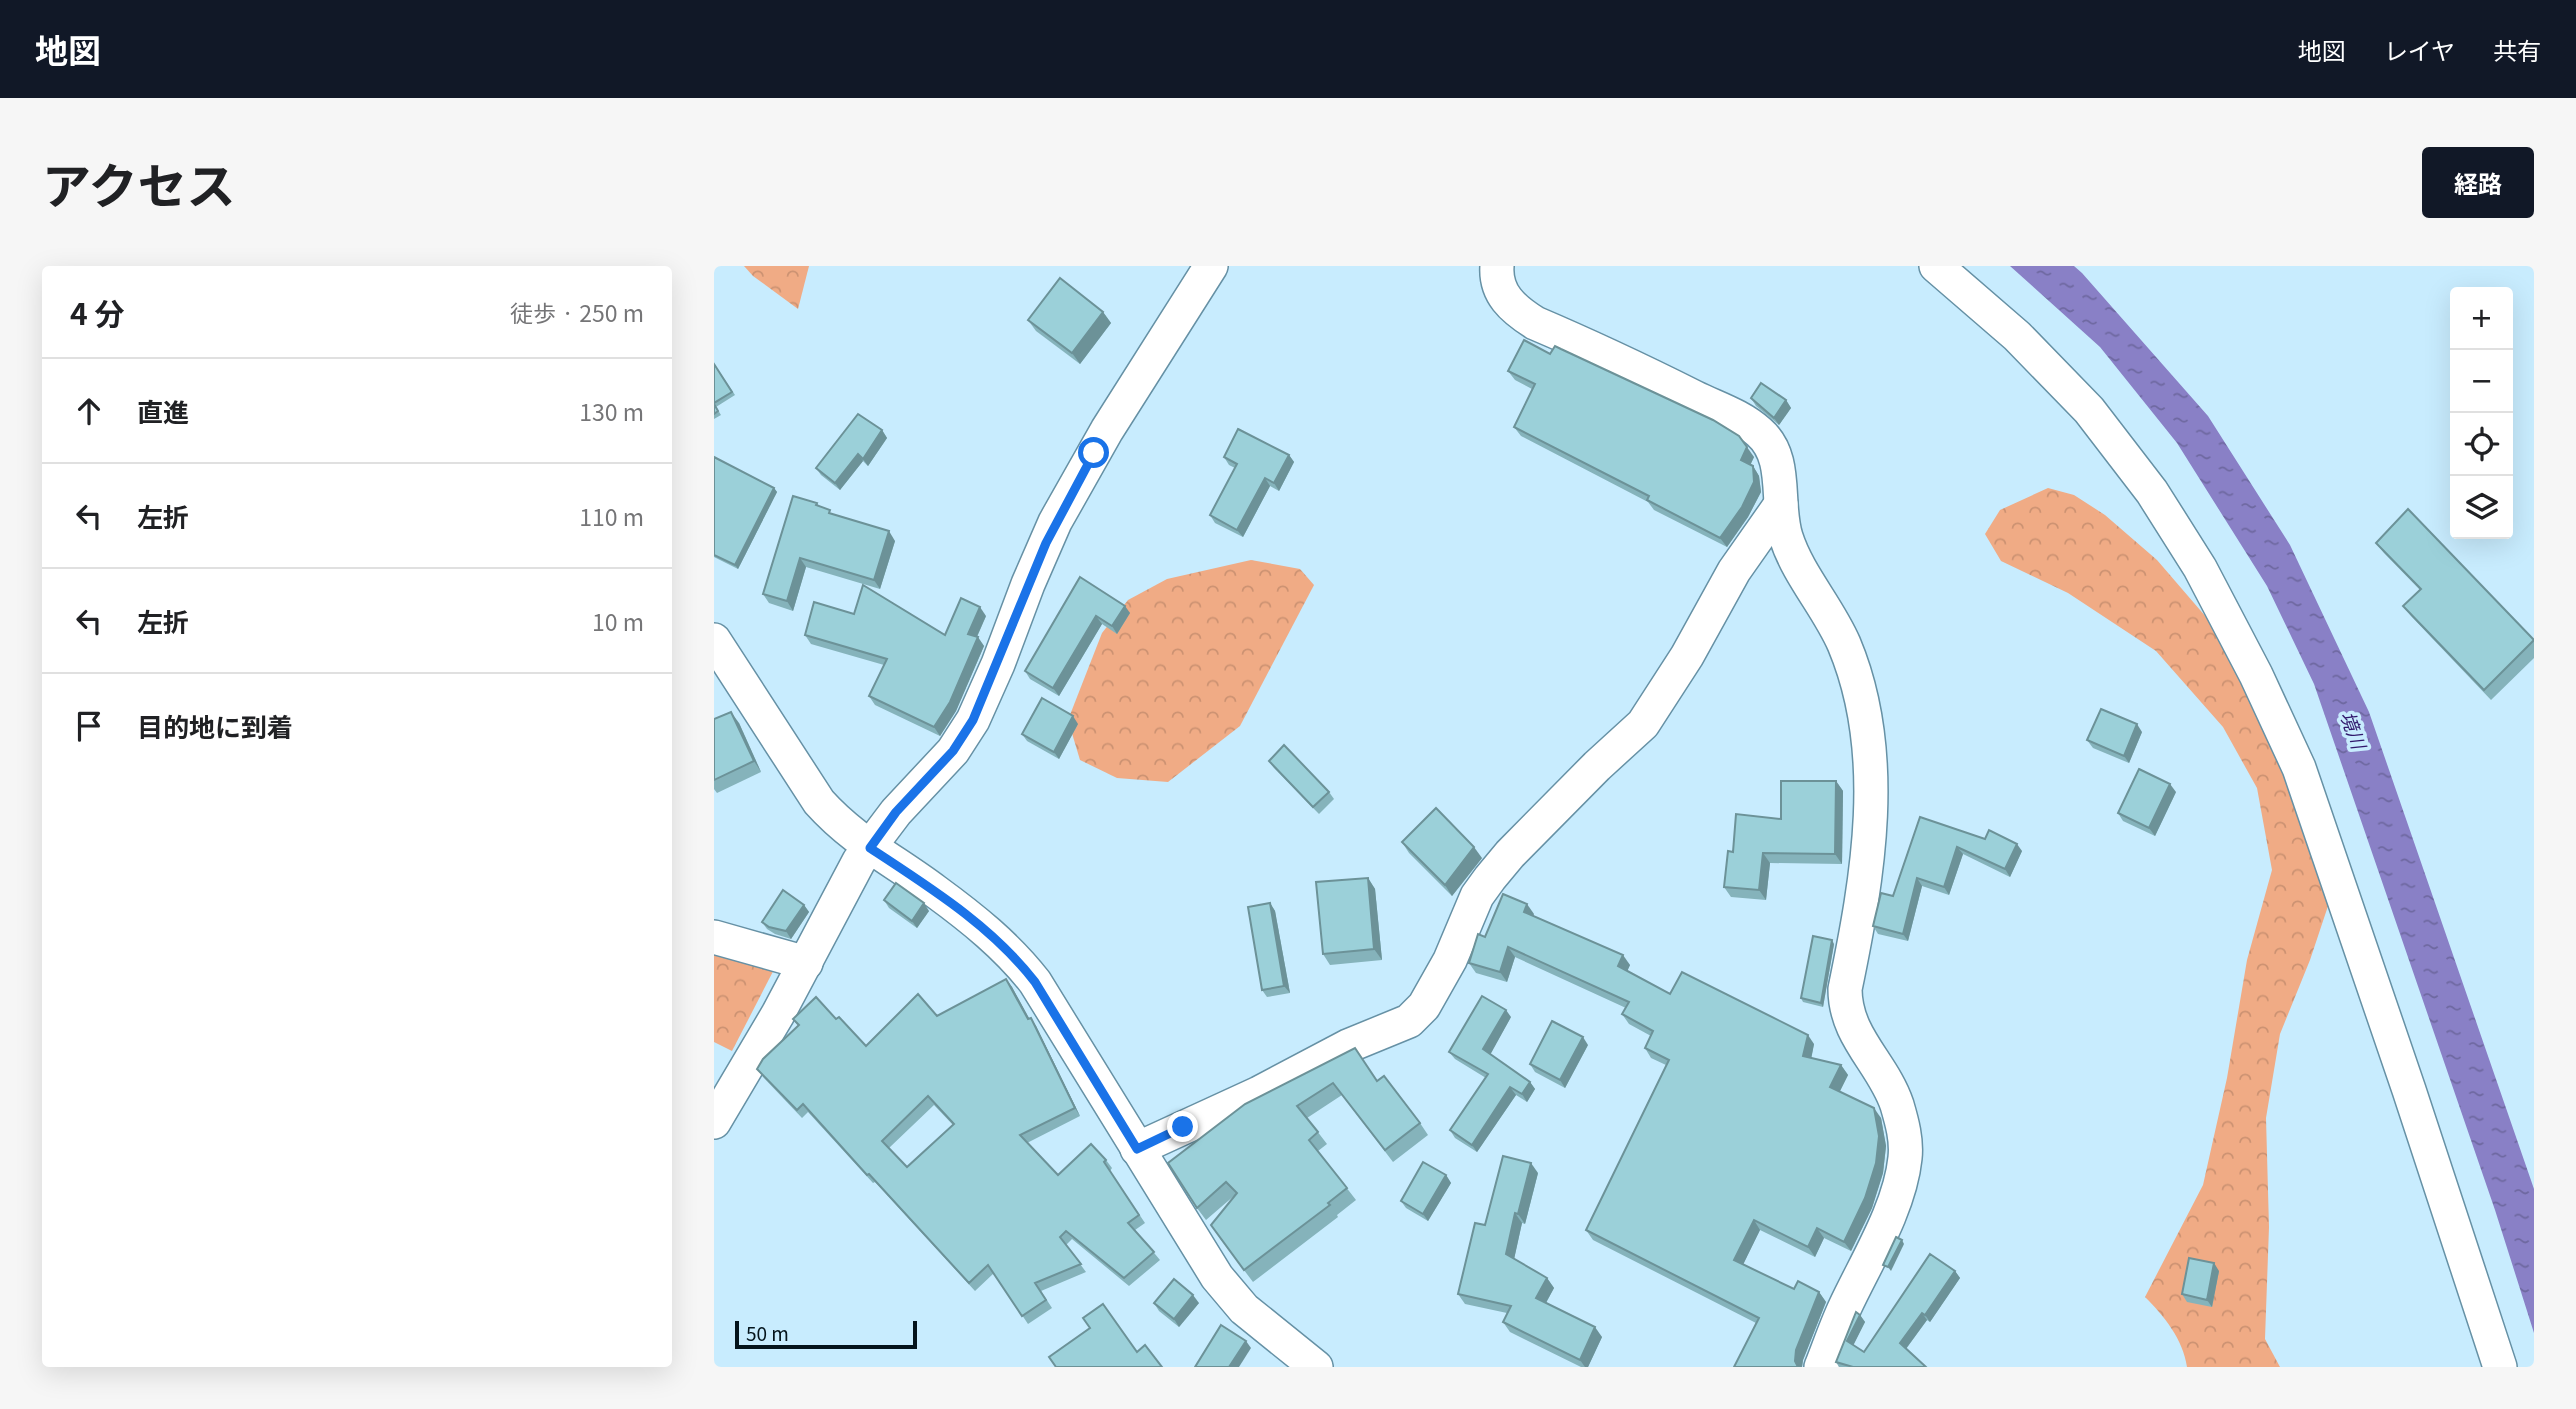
<!DOCTYPE html>
<html lang="ja">
<meta charset="utf-8">
<style>
body{margin:0;font-family:Georgia,"Noto Sans JP",serif;background:#f6f6f6;color:#202124}
.controls{position:absolute;right:21px;top:21px;display:grid;overflow:hidden;border-radius:7px;box-shadow:0 7px 28px #0002}
.controls button{width:63px;height:63px;display:grid;place-items:center;padding:0;border:0;border-bottom:2px solid #e0e0e0;background:#fff;color:#202124;font:35px sans-serif}
.scale{position:absolute;left:21px;bottom:18px;width:182px;box-sizing:border-box;padding-left:7px;border:4px solid #04141c;border-top:0;font-size:19px;line-height:24px;white-space:nowrap;color:#04141c;-webkit-text-stroke:5px #c8ecfe;paint-order:stroke}
.stop{position:absolute;width:21px;height:21px;margin:-16px;border:5px solid #1a73e8;border-radius:50%;background:#fff}
.stop.end{background:#1a73e8;border-color:#fff;box-shadow:0 2px 7px #0008}
.list{margin:0;padding:0;list-style:none}
h2{display:flex;justify-content:space-between;align-items:center;height:91px;margin:0;padding:0 28px;font-size:30px}
h2 small{font-size:23px;font-weight:400;color:#757577}
.list li{display:grid;grid-template-columns:46px 1fr auto;gap:21px;align-items:center;box-sizing:border-box;height:105px;padding:0 28px;border-top:2px solid #e0e0e0}
.list b{display:block;font-size:26px;white-space:nowrap}
.list em{font-size:23px;font-style:normal;color:#757577}
.icon{flex:none;width:38px;height:38px;fill:none;stroke:currentColor;stroke-width:2;stroke-linecap:round;stroke-linejoin:round}
.map{position:relative;flex:none;width:1820px;height:1101px;overflow:hidden;border-radius:7px}
header{display:flex;align-items:center;gap:42px;box-sizing:border-box;height:98px;padding:0 35px;background:#111827;color:#fff}
header strong{font-size:33px}
nav{display:flex;gap:38px;margin-inline-start:auto;font-size:24px}
.intro{display:flex;align-items:center;justify-content:space-between;box-sizing:border-box;height:168px;padding:0 42px}
h1{margin:0;font-size:49px}
.button{padding:18px 32px;border-radius:7px;background:#111827;color:#fff;font-size:24px;font-weight:700}
main{display:flex;gap:42px;padding:0 42px}
aside{flex:1;background:#fff;border-radius:7px;box-shadow:0 7px 28px #0002}
.map>svg:first-child{display:block}
</style>
<header>
<strong>地図</strong>
<nav><a>地図</a><a>レイヤ</a><a>共有</a></nav>
</header>
<div class="intro"><h1>アクセス</h1><a class="button">経路</a></div>
<main>
<aside>
<h2>4 分<small>徒歩 · 250 m</small></h2>
<ul class="list">
<li><svg class="icon" aria-label="ahead" viewBox="0 0 24 24"><path d="M12 20V5M6 11l6-6 6 6"/></svg><div><b>直進</b></div><em>130 m</em></li>
<li><svg class="icon" aria-label="left" viewBox="0 0 24 24"><path d="M17 20v-9H6M10 6l-5 5 5 5"/></svg><div><b>左折</b></div><em>110 m</em></li>
<li><svg class="icon" aria-label="left" viewBox="0 0 24 24"><path d="M17 20v-9H6M10 6l-5 5 5 5"/></svg><div><b>左折</b></div><em>10 m</em></li>
<li><svg class="icon" aria-label="arrive" viewBox="0 0 24 24"><path d="M6 21V4h12l-3 4 3 4H6"/></svg><div><b>目的地に到着</b></div></li>
</ul>
</aside>
<div class="map">
<svg width="1820" height="1101" viewBox="0 0 1820 1101">
<defs>
<pattern id="forest-crowns" width="20" height="18" patternUnits="userSpaceOnUse" patternTransform="scale(1.75)"><rect width="20" height="18" fill="#f0ab85"/><path d="M2 6a3 3 0 1 1 6 0M12 15a3 3 0 1 1 6 0" fill="none" stroke="#cc9272"/></pattern>
<pattern id="water-ripples" width="26" height="14" patternUnits="userSpaceOnUse" patternTransform="scale(1.75)"><rect width="26" height="14" fill="#8980c6"/><path d="M2 4q2-2 4 0t4 0M15 11q2-2 4 0t4 0" fill="none" stroke="#6e68a0"/></pattern>
</defs>
<rect width="100%" height="100%" fill="#c8ecfe"/>
<!-- forest -->
<g fill="url(#forest-crowns)">
<path d="M 30,0 L 95,0 L 84,43 L 39,10 Z"/>
<path d="M 1334,222 L 1360,229 L 1391,249 L 1443,294 L 1542,409 L 1623,613 L 1596,694 L 1566,768 L 1552,852 L 1555,961 L 1551,1073 L 1566,1101 L 1473,1101 C 1469,1073 1450,1050 1431,1031 L 1489,919 L 1513,812 L 1533,694 L 1558,604 L 1543,522 L 1509,461 L 1442,385 L 1354,327 L 1287,295 L 1271,268 L 1286,244 Z"/>
<path d="M 537,294 L 586,303 L 600,319 L 526,460 L 454,516 L 403,512 L 366,494 L 354,454 L 388,367 L 414,334 L 453,313 Z"/>
<path d="M 0,671 L 67,690 L 18,785 L 0,776 Z"/>
</g>
<!-- water -->
<path fill="url(#water-ripples)" d="M 1296,0 L 1360,0 L 1368,7 L 1494,150 L 1576,279 L 1655,446 L 1820,923 L 1820,1067 L 1781,944 L 1600,418 L 1553,320 L 1463,177 L 1386,81 Z"/>
<g fill="none" stroke-linecap="round" stroke-linejoin="round">
<!-- minor casing -->
<g stroke="#6691a5" stroke-width="36">
<g id="minor">
<path d="M 783,0 C 781,28 799,43 821,57 C 875,80 928,105 980,131 C 1002,142 1026,149 1045,166 C 1075,192 1061,236 1072,271 C 1084,309 1114,341 1130,378 C 1176,487 1154,612 1131,723 C 1131,771 1169,797 1183,839 C 1188,856 1193,874 1191,892 C 1186,942 1152,996 1131,1041 C 1122,1060 1115,1081 1107,1101"/>
<path d="M 1222,0 L 1303,70 L 1375,144 L 1438,226 L 1486,302 L 1542,409 L 1585,502 L 1695,824 L 1786,1101"/>
<path d="M 0,374 L 105,536 C 141,576 180,594 221,625 C 258,652 293,680 321,716 L 503,1011 L 530,1043 L 602,1101"/>
<path d="M 0,671 L 92,697"/>
<path d="M 0,856 L 64,748 L 145,595 L 182,546 L 239,485 L 259,454 L 284,398 L 314,318 L 341,256 L 393,164 L 497,0"/>
<path d="M 423,883 L 545,827 L 634,780 L 695,755 L 710,740 L 736,694 L 763,630 L 776,612 L 796,588 L 883,500 L 929,458 L 973,390 L 1020,305 L 1067,238"/>
</g>
</g>
<!-- minor -->
<use href="#minor" stroke="#fff" stroke-width="33"/>
</g>
<!-- wall -->
<g fill="#85b3bb" fill-rule="evenodd">
<path d="M 389,46 L 397,57 L 366,98 L 322,65 L 314,54 Z"/>
<path d="M 0,98 L 21,129 L 2,141 L 7,149 L 0,153 Z"/>
<path d="M 794,105 L 1040,191 L 1036,199 L 1039,200 L 1045,210 L 1047,226 L 1034,251 L 1013,281 L 940,244 L 934,236 L 807,170 L 800,161 L 818,123 L 801,114 Z"/>
<path d="M 1037,132 L 1072,134 L 1077,142 L 1065,159 L 1042,140 Z"/>
<path d="M 168,164 L 173,172 L 154,200 L 149,195 L 126,224 L 107,209 L 102,202 Z"/>
<path d="M 575,189 L 580,196 L 565,225 L 556,220 L 529,271 L 501,257 L 496,249 L 521,202 L 515,199 L 510,191 Z"/>
<path d="M 0,191 L 60,222 L 63,226 L 24,303 L 0,291 Z"/>
<path d="M 103,237 L 105,240 L 120,249 L 181,275 L 166,323 L 92,301 L 79,345 L 55,337 L 49,328 Z"/>
<path d="M 1662,277 L 1820,374 L 1820,392 L 1777,434 L 1697,350 L 1689,340 L 1706,324 L 1670,287 Z"/>
<path d="M 366,311 L 416,347 L 403,368 L 388,358 L 345,430 L 316,413 L 311,405 Z"/>
<path d="M 140,348 L 231,369 L 272,350 L 263,371 L 270,380 L 242,445 L 226,470 L 161,439 L 155,430 L 170,399 L 97,378 L 91,369 Z"/>
<path d="M 0,453 L 25,457 L 47,506 L 3,527 L 0,523 Z"/>
<path d="M 364,458 L 345,493 L 313,475 L 308,468 Z"/>
<path d="M 1428,466 L 1415,497 L 1379,482 L 1373,474 Z"/>
<path d="M 555,495 L 615,526 L 620,533 L 605,548 L 560,502 Z"/>
<path d="M 1122,515 L 1129,525 L 1128,598 L 1056,597 L 1052,634 L 1017,631 L 1010,621 L 1019,586 Z"/>
<path d="M 1462,526 L 1441,570 L 1409,555 L 1404,547 Z"/>
<path d="M 1206,551 L 1308,585 L 1296,611 L 1249,588 L 1235,629 L 1208,620 L 1194,675 L 1164,668 L 1159,660 L 1179,630 Z"/>
<path d="M 688,576 L 768,592 L 738,630 L 695,587 Z"/>
<path d="M 654,612 L 661,623 L 668,694 L 616,699 L 609,688 Z"/>
<path d="M 170,634 L 215,645 L 203,662 L 175,642 Z"/>
<path d="M 556,637 L 561,645 L 576,727 L 553,731 L 548,724 Z"/>
<path d="M 90,639 L 95,646 L 77,673 L 61,668 L 53,663 L 48,656 Z"/>
<path d="M 820,648 L 819,650 L 916,699 L 913,705 L 956,728 L 1100,778 L 1097,792 L 1127,799 L 1134,809 L 1126,825 L 1167,852 L 1172,880 L 1169,907 L 1158,942 L 1137,985 L 1110,972 L 1101,991 L 1046,964 L 1029,998 L 1080,1023 L 1105,1026 L 1112,1036 L 1089,1094 L 1088,1101 L 1020,1101 L 1042,1057 L 879,974 L 872,964 L 952,799 L 937,792 L 931,782 L 937,770 L 915,758 L 908,748 L 912,742 L 801,691 L 793,716 L 762,707 L 755,697 L 771,671 Z"/>
<path d="M 1120,678 L 1109,741 L 1089,736 L 1087,732 Z"/>
<path d="M 292,713 L 298,721 L 315,753 L 322,760 L 366,850 L 313,877 L 344,909 L 392,894 L 398,902 L 396,905 L 431,957 L 421,964 L 446,994 L 415,1020 L 358,973 L 352,979 L 372,1006 L 327,1025 L 338,1042 L 314,1058 L 280,1007 L 261,1025 L 161,916 L 159,917 L 94,846 L 88,852 L 49,811 L 43,803 L 84,760 L 79,753 L 122,753 L 152,780 L 223,750 ZM 220,839 L 239,859 L 193,901 L 175,882 Z"/>
<path d="M 797,751 L 776,788 L 816,816 L 821,823 L 813,836 L 802,829 L 763,886 L 741,872 L 736,864 L 772,812 L 741,793 L 735,786 Z"/>
<path d="M 874,779 L 851,822 L 821,806 L 816,798 Z"/>
<path d="M 641,782 L 663,815 L 706,857 L 714,869 L 679,896 L 628,829 L 593,852 L 613,878 L 604,885 L 642,934 L 623,949 L 624,951 L 539,1016 L 505,971 L 521,929 L 492,954 L 483,942 Z"/>
<path d="M 824,907 L 811,958 L 808,957 L 800,993 L 833,1012 L 840,1022 L 832,1037 L 888,1071 L 874,1101 L 867,1101 L 796,1066 L 789,1056 L 793,1047 L 751,1038 L 744,1028 L 771,959 Z"/>
<path d="M 732,909 L 737,917 L 714,955 L 692,942 L 687,935 Z"/>
<path d="M 1241,1005 L 1246,1012 L 1216,1056 L 1213,1054 L 1192,1083 L 1212,1101 L 1125,1101 L 1122,1096 L 1146,1049 L 1151,1056 L 1139,1079 L 1150,1086 Z"/>
<path d="M 1505,1005 L 1498,1041 L 1473,1036 L 1468,1028 Z"/>
<path d="M 440,1037 L 485,1037 L 465,1061 L 445,1045 Z"/>
</g>
<!-- shaded-wall -->
<g fill="#6c9298">
<path d="M 389,46 L 397,57 L 366,98 L 358,87 Z"/>
<path d="M 1072,134 L 1077,142 L 1065,159 L 1060,152 Z"/>
<path d="M 168,164 L 173,172 L 154,200 L 149,193 Z"/>
<path d="M 1033,181 L 1040,191 L 1034,204 L 1027,194 Z"/>
<path d="M 144,188 L 149,195 L 126,224 L 121,217 Z"/>
<path d="M 575,189 L 580,196 L 565,225 L 560,217 Z"/>
<path d="M 1039,200 L 1045,210 L 1047,226 L 1034,251 L 1013,281 L 1006,272 Z"/>
<path d="M 551,212 L 556,220 L 529,271 L 523,264 Z"/>
<path d="M 60,222 L 63,226 L 24,303 L 21,299 Z"/>
<path d="M 175,265 L 181,275 L 166,323 L 160,314 Z"/>
<path d="M 86,292 L 92,301 L 79,345 L 73,335 Z"/>
<path d="M 411,340 L 416,347 L 403,368 L 398,360 Z"/>
<path d="M 266,341 L 272,350 L 260,377 L 254,368 Z"/>
<path d="M 382,350 L 388,358 L 345,430 L 339,422 Z"/>
<path d="M 264,371 L 270,380 L 242,445 L 226,470 L 220,461 Z"/>
<path d="M 17,446 L 25,457 L 47,506 L 40,495 Z"/>
<path d="M 359,450 L 364,458 L 345,493 L 340,486 Z"/>
<path d="M 1423,458 L 1428,466 L 1415,497 L 1410,490 Z"/>
<path d="M 1122,515 L 1129,525 L 1128,598 L 1121,588 Z"/>
<path d="M 1456,518 L 1462,526 L 1441,570 L 1435,562 Z"/>
<path d="M 1303,578 L 1308,585 L 1296,611 L 1291,603 Z"/>
<path d="M 760,581 L 768,592 L 738,630 L 731,619 Z"/>
<path d="M 1243,581 L 1249,588 L 1235,629 L 1230,621 Z"/>
<path d="M 1049,587 L 1056,597 L 1052,634 L 1045,624 Z"/>
<path d="M 654,612 L 661,623 L 668,694 L 660,683 Z"/>
<path d="M 1203,612 L 1208,620 L 1194,675 L 1189,668 Z"/>
<path d="M 210,637 L 215,645 L 203,662 L 198,655 Z"/>
<path d="M 556,637 L 561,645 L 576,727 L 570,720 Z"/>
<path d="M 813,638 L 820,648 L 816,656 L 810,646 Z"/>
<path d="M 90,639 L 95,646 L 77,673 L 72,665 Z"/>
<path d="M 1118,674 L 1120,678 L 1109,741 L 1107,737 Z"/>
<path d="M 794,681 L 801,691 L 793,716 L 786,706 Z"/>
<path d="M 909,689 L 916,699 L 911,710 L 904,700 Z"/>
<path d="M 292,713 L 298,721 L 320,761 L 314,753 Z"/>
<path d="M 792,744 L 797,751 L 775,791 L 769,783 Z"/>
<path d="M 317,752 L 322,760 L 366,850 L 361,842 Z"/>
<path d="M 1094,769 L 1100,778 L 1096,799 L 1089,790 Z"/>
<path d="M 869,771 L 874,779 L 851,822 L 846,814 Z"/>
<path d="M 1127,799 L 1134,809 L 1123,831 L 1116,821 Z"/>
<path d="M 816,816 L 821,823 L 813,836 L 808,828 Z"/>
<path d="M 796,821 L 802,829 L 763,886 L 758,879 Z"/>
<path d="M 1160,842 L 1167,852 L 1172,880 L 1169,907 L 1158,942 L 1137,985 L 1130,976 Z"/>
<path d="M 817,897 L 824,907 L 811,958 L 804,948 Z"/>
<path d="M 732,909 L 737,917 L 714,955 L 709,948 Z"/>
<path d="M 801,947 L 808,957 L 799,998 L 792,988 Z"/>
<path d="M 1040,954 L 1046,964 L 1027,1003 L 1020,994 Z"/>
<path d="M 1103,962 L 1110,972 L 1101,991 L 1094,981 Z"/>
<path d="M 1188,974 L 1190,978 L 1177,1005 L 1174,1001 Z"/>
<path d="M 1500,997 L 1505,1005 L 1498,1041 L 1493,1034 Z"/>
<path d="M 1241,1005 L 1246,1012 L 1216,1056 L 1211,1049 Z"/>
<path d="M 833,1012 L 840,1022 L 829,1042 L 822,1032 Z"/>
<path d="M 1105,1026 L 1112,1036 L 1089,1094 L 1088,1101 L 1084,1101 L 1081,1095 L 1082,1084 Z"/>
<path d="M 479,1029 L 485,1037 L 465,1061 L 460,1053 Z"/>
<path d="M 1208,1047 L 1213,1054 L 1191,1084 L 1186,1077 Z"/>
<path d="M 1146,1049 L 1151,1056 L 1138,1082 L 1133,1075 Z"/>
<path d="M 881,1061 L 888,1071 L 874,1101 L 871,1101 L 866,1094 Z"/>
<path d="M 532,1075 L 537,1082 L 525,1101 L 515,1101 Z"/>
</g>
<!-- building -->
<g fill="#9bd0d9" stroke="#6c9298" stroke-width="2" fill-rule="evenodd">
<path d="M 346,12 L 389,46 L 358,87 L 314,54 Z"/>
<path d="M 810,74 L 836,88 L 841,80 L 847,83 L 999,154 L 1025,170 L 1033,181 L 1027,194 L 1039,200 L 1040,216 L 1028,241 L 1006,272 L 933,234 L 935,230 L 800,161 L 821,118 L 794,105 Z"/>
<path d="M 0,98 L 18,126 L 0,137 Z"/>
<path d="M 1047,117 L 1072,134 L 1060,152 L 1037,132 Z"/>
<path d="M 0,138 L 4,145 L 0,148 Z"/>
<path d="M 144,148 L 168,164 L 149,193 L 144,188 L 121,217 L 102,202 Z"/>
<path d="M 524,163 L 575,189 L 560,217 L 551,212 L 523,264 L 496,249 L 523,198 L 510,191 Z"/>
<path d="M 0,191 L 60,222 L 21,299 L 0,289 Z"/>
<path d="M 79,230 L 103,237 L 102,239 L 116,244 L 115,247 L 175,265 L 160,314 L 86,292 L 73,335 L 49,328 Z"/>
<path d="M 1694,243 L 1820,374 L 1770,424 L 1689,340 L 1707,323 L 1662,277 Z"/>
<path d="M 366,311 L 411,340 L 398,360 L 382,350 L 339,422 L 311,405 Z"/>
<path d="M 149,319 L 231,369 L 247,332 L 266,341 L 254,368 L 264,371 L 236,436 L 220,461 L 155,430 L 173,393 L 91,369 L 100,336 L 140,348 Z"/>
<path d="M 328,432 L 359,450 L 340,486 L 308,468 Z"/>
<path d="M 1387,443 L 1423,458 L 1410,490 L 1373,474 Z"/>
<path d="M 17,446 L 40,495 L 0,514 L 0,453 Z"/>
<path d="M 570,479 L 615,526 L 599,541 L 555,495 Z"/>
<path d="M 1425,503 L 1456,518 L 1435,562 L 1404,547 Z"/>
<path d="M 1067,515 L 1122,515 L 1121,588 L 1049,587 L 1045,624 L 1010,621 L 1014,585 L 1019,586 L 1022,548 L 1067,553 Z"/>
<path d="M 722,542 L 760,581 L 731,619 L 688,576 Z"/>
<path d="M 1206,551 L 1271,573 L 1275,564 L 1303,578 L 1291,603 L 1243,581 L 1230,621 L 1203,612 L 1189,668 L 1159,660 L 1167,627 L 1179,630 Z"/>
<path d="M 654,612 L 660,683 L 609,688 L 602,616 Z"/>
<path d="M 182,617 L 210,637 L 198,655 L 170,634 Z"/>
<path d="M 69,624 L 90,639 L 72,665 L 55,661 L 48,656 Z"/>
<path d="M 789,628 L 813,638 L 810,646 L 909,689 L 904,700 L 956,728 L 968,706 L 1094,769 L 1089,790 L 1127,799 L 1116,821 L 1160,842 L 1165,870 L 1162,897 L 1151,932 L 1130,976 L 1103,962 L 1094,981 L 1040,954 L 1020,994 L 1080,1023 L 1084,1015 L 1105,1026 L 1082,1084 L 1081,1095 L 1084,1101 L 1020,1101 L 1045,1052 L 872,964 L 955,794 L 931,782 L 939,765 L 908,748 L 915,736 L 794,681 L 786,706 L 755,697 L 764,668 L 771,671 Z"/>
<path d="M 556,637 L 570,720 L 548,724 L 534,641 Z"/>
<path d="M 1099,670 L 1118,674 L 1107,737 L 1087,732 Z"/>
<path d="M 292,713 L 314,753 L 317,752 L 361,842 L 306,869 L 344,909 L 377,878 L 392,894 L 390,896 L 425,949 L 414,957 L 440,986 L 410,1012 L 352,965 L 346,971 L 367,998 L 321,1017 L 332,1034 L 308,1050 L 274,999 L 255,1017 L 155,908 L 153,909 L 89,838 L 83,844 L 43,803 L 49,793 L 85,759 L 79,753 L 102,731 L 122,753 L 125,751 L 152,780 L 204,728 L 223,750 ZM 214,830 L 240,858 L 193,901 L 168,875 Z"/>
<path d="M 768,730 L 792,744 L 769,783 L 816,816 L 808,828 L 796,821 L 758,879 L 736,864 L 774,808 L 735,786 Z"/>
<path d="M 838,755 L 869,771 L 846,814 L 816,798 Z"/>
<path d="M 641,782 L 663,815 L 670,810 L 706,857 L 671,884 L 619,817 L 583,840 L 604,866 L 595,874 L 633,922 L 614,937 L 616,939 L 530,1004 L 497,959 L 523,927 L 512,916 L 483,942 L 454,897 L 531,838 Z"/>
<path d="M 789,890 L 817,897 L 804,948 L 801,947 L 792,988 L 833,1012 L 822,1032 L 881,1061 L 866,1094 L 789,1056 L 797,1040 L 744,1028 L 761,957 L 771,959 Z"/>
<path d="M 709,896 L 732,909 L 709,948 L 687,935 Z"/>
<path d="M 1182,971 L 1188,974 L 1174,1001 L 1169,999 Z"/>
<path d="M 1216,988 L 1241,1005 L 1211,1049 L 1208,1047 L 1186,1077 L 1212,1101 L 1139,1101 L 1122,1096 L 1142,1046 L 1146,1049 L 1133,1075 L 1150,1086 Z"/>
<path d="M 1475,992 L 1500,997 L 1493,1034 L 1468,1028 Z"/>
<path d="M 460,1013 L 479,1029 L 460,1053 L 440,1037 Z"/>
<path d="M 389,1038 L 423,1086 L 431,1079 L 448,1101 L 342,1101 L 335,1091 L 376,1062 L 369,1052 Z"/>
<path d="M 507,1059 L 532,1075 L 515,1101 L 481,1101 Z"/>
</g>
<g fill="none" stroke-linecap="round" stroke-linejoin="round">
<!-- route -->
<path stroke="#1a73e8" stroke-width="9" d="M 380,187 L 332,277 L 259,454 L 239,485 L 182,546 L 156,582 C 215,621 277,659 321,716 L 423,883 L 469,861"/>
</g>
<g text-anchor="middle" stroke-width="7" stroke-linejoin="round" paint-order="stroke">
<!-- water labels -->
<g font-size="19" font-style="italic" fill="#31186c" stroke="#c8ecfe">
<text transform="translate(1639 464) rotate(70)" y="7">境川</text>
</g>
</g>
</svg>
<div class="controls">
<button>+</button>
<button>−</button>
<button><svg class="icon" aria-label="locate" viewBox="0 0 24 24"><circle cx="12" cy="12" r="6"/><path d="M12 2v4M12 18v4M2 12h4M18 12h4"/></svg></button>
<button><svg class="icon" aria-label="layers" viewBox="0 0 24 24"><path d="M12 4l9 5-9 5-9-5zM3 14l9 5 9-5"/></svg></button>
</div>
<div class="scale">50 m</div>
<div class="stop" style="left:380px;top:187px"></div>
<div class="stop end" style="left:469px;top:861px"></div>
</div>
</main>
